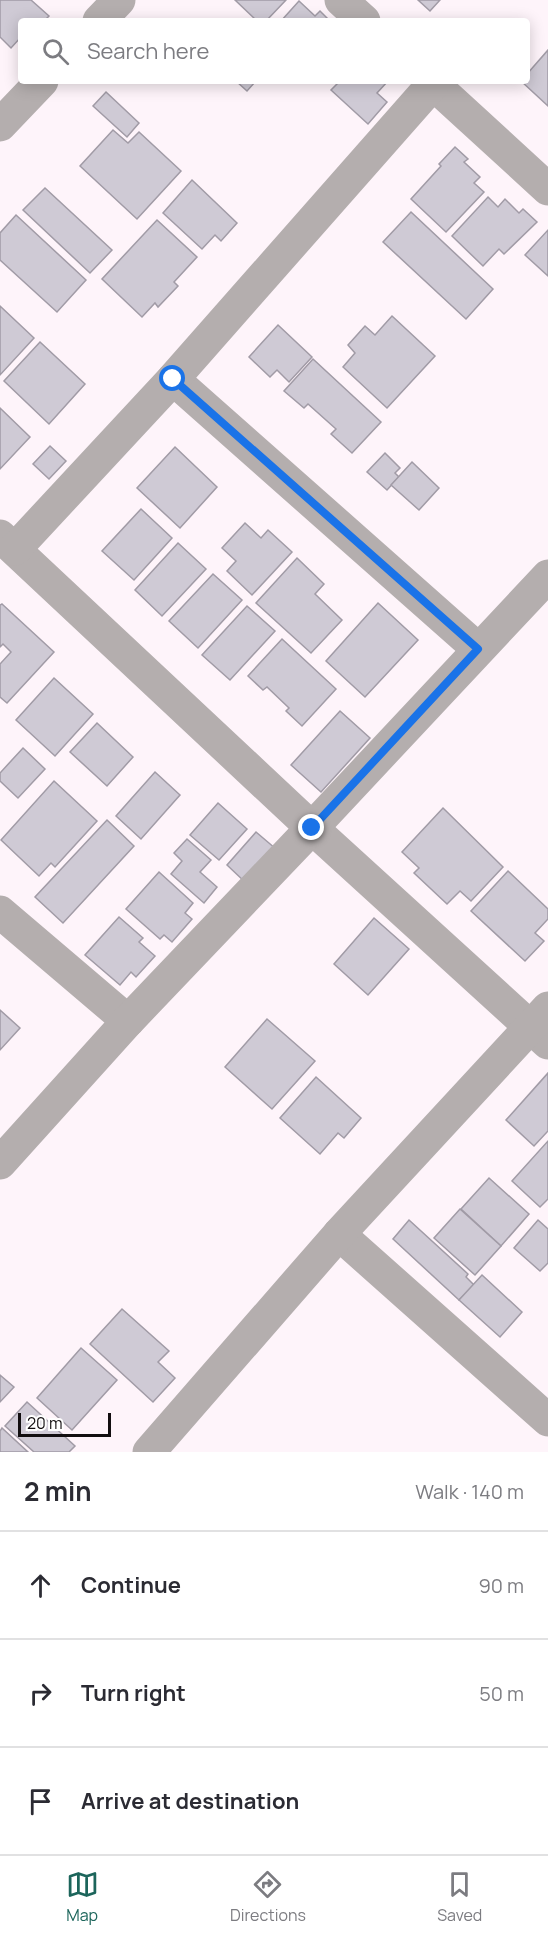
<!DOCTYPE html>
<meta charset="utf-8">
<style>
body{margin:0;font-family:Manrope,sans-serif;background:#f2f2f3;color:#2b2b33}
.scale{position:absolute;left:18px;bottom:15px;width:93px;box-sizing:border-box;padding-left:6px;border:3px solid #120e10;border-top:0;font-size:16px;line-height:21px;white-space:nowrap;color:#120e10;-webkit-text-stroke:4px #fff;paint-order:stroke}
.stop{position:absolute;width:18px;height:18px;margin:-14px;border:4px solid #1a73e8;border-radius:50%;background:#fff}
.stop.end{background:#1a73e8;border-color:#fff;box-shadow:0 2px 6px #0008}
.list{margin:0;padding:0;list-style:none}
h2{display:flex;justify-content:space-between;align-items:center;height:78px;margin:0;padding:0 24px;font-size:26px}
h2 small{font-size:20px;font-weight:400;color:#7c7c81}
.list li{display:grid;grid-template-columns:39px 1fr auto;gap:18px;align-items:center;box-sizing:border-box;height:108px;padding:0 24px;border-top:2px solid #e1e1e2}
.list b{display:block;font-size:22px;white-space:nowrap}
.list em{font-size:20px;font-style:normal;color:#7c7c81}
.icon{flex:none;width:33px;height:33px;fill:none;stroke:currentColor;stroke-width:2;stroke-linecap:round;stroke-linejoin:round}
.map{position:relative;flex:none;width:548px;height:1452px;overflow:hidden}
.search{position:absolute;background:#fff;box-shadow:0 3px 15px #0003;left:18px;right:18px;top:18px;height:66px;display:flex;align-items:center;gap:15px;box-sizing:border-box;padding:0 21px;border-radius:6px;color:#7c7c81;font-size:22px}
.sheet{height:402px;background:#fff}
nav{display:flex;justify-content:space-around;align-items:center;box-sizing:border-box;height:84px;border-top:2px solid #e1e1e2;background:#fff;font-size:16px;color:#7c7c81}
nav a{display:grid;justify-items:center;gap:3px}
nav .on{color:#1c655b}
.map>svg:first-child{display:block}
</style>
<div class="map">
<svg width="548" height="1452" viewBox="0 0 548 1452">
<rect width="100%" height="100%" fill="#fef4fa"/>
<!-- building -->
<g fill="#cfcad5" stroke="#a19ba6" stroke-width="1.5">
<path d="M 0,0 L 31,0 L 49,16 L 44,21 L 21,21 L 21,37 L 11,48 L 0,37 Z"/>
<path d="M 235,0 L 286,0 L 266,21 L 257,21 Z"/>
<path d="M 418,0 L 440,0 L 430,11 Z"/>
<path d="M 299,1 L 315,16 L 320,11 L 330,21 L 281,21 Z"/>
<path d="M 548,50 L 548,106 L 521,81 L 527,81 L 527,74 Z"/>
<path d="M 236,81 L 256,81 L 247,91 Z"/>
<path d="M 340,81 L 388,81 L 377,93 L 387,102 L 368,124 L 331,90 Z"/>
<path d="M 106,92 L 139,123 L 127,137 L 93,106 Z"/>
<path d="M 113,130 L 128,143 L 139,132 L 181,171 L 137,219 L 80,166 Z"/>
<path d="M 455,147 L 468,159 L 464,162 L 480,177 L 474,183 L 484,192 L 446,232 L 411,199 L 441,166 L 439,164 Z"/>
<path d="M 192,180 L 237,223 L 221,241 L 215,235 L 202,249 L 163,213 Z"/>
<path d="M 45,188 L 112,250 L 90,273 L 23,210 Z"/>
<path d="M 488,197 L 498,207 L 505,199 L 519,213 L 523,209 L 537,222 L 504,254 L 499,249 L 483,266 L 452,236 Z"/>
<path d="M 411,212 L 493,289 L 466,319 L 383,242 Z"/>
<path d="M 16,215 L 86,280 L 57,312 L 0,260 L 0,233 Z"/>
<path d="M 157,220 L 197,257 L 174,282 L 178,286 L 158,307 L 155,303 L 142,317 L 102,279 Z"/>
<path d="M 548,230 L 548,276 L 525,255 Z"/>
<path d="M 0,306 L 34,338 L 0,375 Z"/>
<path d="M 392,316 L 435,356 L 387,408 L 343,367 L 355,353 L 348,345 L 365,326 L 375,335 Z"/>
<path d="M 278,325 L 312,357 L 289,382 L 277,370 L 270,377 L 249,357 Z"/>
<path d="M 40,342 L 85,384 L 49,424 L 4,381 Z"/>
<path d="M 313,359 L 381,422 L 352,453 L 331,434 L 336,429 L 308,404 L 304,408 L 284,391 Z"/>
<path d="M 0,408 L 30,437 L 0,469 Z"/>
<path d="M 50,446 L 66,461 L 49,479 L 33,464 Z"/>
<path d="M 175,447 L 217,487 L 180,528 L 137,488 Z"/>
<path d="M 385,453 L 400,468 L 395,473 L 399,477 L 387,490 L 367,472 Z"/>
<path d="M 412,462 L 439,488 L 419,510 L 391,485 Z"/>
<path d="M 141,509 L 172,538 L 134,580 L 102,551 Z"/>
<path d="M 245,523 L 261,538 L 268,530 L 292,552 L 252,595 L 227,571 L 236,561 L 222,548 Z"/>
<path d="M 178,543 L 206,569 L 162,616 L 135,590 Z"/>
<path d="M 297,558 L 324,584 L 315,594 L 342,620 L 311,653 L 256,603 Z"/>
<path d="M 213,574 L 242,600 L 198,648 L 169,621 Z"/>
<path d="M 378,603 L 418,640 L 365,697 L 326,661 Z"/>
<path d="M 2,604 L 54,652 L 7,703 L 0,697 L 0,664 L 11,652 L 3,644 L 0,647 L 0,605 Z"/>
<path d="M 247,606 L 275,631 L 230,680 L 202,655 Z"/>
<path d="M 282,639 L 336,689 L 302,726 L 286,711 L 289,708 L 267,687 L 263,690 L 248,676 Z"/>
<path d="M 54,678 L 93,714 L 55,756 L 16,720 Z"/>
<path d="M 340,711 L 370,738 L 321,792 L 291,765 Z"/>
<path d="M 97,723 L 133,757 L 107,786 L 70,752 Z"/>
<path d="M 23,748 L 45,769 L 18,798 L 0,781 L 0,773 Z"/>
<path d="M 155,772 L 180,795 L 141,839 L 116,816 Z"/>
<path d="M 54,781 L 97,821 L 55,867 L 51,863 L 39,876 L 1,840 Z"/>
<path d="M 218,803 L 247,829 L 219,860 L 190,835 Z"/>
<path d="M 443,808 L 503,867 L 471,901 L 460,891 L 447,904 L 414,873 L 419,868 L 402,852 Z"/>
<path d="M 107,820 L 134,846 L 63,923 L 35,897 Z"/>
<path d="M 256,832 L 276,849 L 246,883 L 227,865 Z"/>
<path d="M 187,839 L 211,860 L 200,872 L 217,887 L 204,903 L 171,874 L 182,861 L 174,853 Z"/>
<path d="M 508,871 L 548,909 L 548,919 L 535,933 L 544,941 L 525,961 L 471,911 Z"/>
<path d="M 159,872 L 193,903 L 185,913 L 192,919 L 172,942 L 164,935 L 160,939 L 126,909 Z"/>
<path d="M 119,917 L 143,938 L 139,942 L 155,956 L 136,977 L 131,972 L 120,985 L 85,955 Z"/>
<path d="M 374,918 L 409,949 L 368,995 L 334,964 Z"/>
<path d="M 0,1010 L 20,1028 L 0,1050 Z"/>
<path d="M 267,1019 L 315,1061 L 272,1109 L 225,1067 Z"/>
<path d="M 548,1073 L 548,1131 L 534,1146 L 506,1120 Z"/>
<path d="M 316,1077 L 361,1118 L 344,1138 L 338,1133 L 320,1154 L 280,1118 Z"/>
<path d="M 548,1141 L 548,1199 L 540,1207 L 512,1181 Z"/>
<path d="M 489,1178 L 529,1214 L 501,1246 L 461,1209 Z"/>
<path d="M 460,1209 L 501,1246 L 475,1275 L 434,1238 Z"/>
<path d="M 409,1220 L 468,1274 L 466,1277 L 474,1285 L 459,1300 L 393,1239 Z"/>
<path d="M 538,1220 L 548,1229 L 548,1263 L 540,1271 L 514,1248 Z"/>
<path d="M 482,1275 L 522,1312 L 500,1337 L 459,1300 Z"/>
<path d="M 122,1309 L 169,1351 L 158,1362 L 175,1378 L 153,1402 L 90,1344 Z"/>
<path d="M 81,1348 L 117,1380 L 72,1430 L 37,1398 Z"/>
<path d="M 0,1375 L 14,1387 L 0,1402 Z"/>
<path d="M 27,1402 L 75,1446 L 69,1452 L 34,1452 L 5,1426 Z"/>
<path d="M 2,1428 L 28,1452 L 0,1452 L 0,1431 Z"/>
</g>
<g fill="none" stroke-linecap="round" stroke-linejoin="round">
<!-- minor -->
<g stroke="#b4aeae" stroke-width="33">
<path d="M 341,0 L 364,21"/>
<path d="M 99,21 L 119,0"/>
<path d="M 430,81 L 548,189"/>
<path d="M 0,125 L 42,81"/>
<path d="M 173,379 L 478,649"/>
<path d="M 0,536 L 312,828 L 548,1043"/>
<path d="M 15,549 L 173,379 L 433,84"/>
<path d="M 0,912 L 128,1021"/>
<path d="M 0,1163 L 128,1021 L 312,828 L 548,576"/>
<path d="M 339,1234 L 548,1420"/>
<path d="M 149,1452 L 339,1234 L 548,1008"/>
</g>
</g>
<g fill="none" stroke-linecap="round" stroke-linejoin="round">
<!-- route -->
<path stroke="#1a73e8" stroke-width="8" d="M 173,379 L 478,649 L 312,828"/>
</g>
</svg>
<div class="scale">20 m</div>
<div class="stop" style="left:173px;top:379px"></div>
<div class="stop end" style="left:312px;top:828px"></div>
<div class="search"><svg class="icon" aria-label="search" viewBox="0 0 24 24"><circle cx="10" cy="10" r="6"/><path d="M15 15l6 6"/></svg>Search here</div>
</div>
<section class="sheet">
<h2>2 min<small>Walk · 140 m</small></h2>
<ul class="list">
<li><svg class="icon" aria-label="ahead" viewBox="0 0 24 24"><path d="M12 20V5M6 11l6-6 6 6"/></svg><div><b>Continue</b></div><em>90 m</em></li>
<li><svg class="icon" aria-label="right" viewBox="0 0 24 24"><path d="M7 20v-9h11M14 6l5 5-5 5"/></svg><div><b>Turn right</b></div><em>50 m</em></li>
<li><svg class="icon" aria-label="arrive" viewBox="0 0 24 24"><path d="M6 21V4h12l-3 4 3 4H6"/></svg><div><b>Arrive at destination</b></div></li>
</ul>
</section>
<nav>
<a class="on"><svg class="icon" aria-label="map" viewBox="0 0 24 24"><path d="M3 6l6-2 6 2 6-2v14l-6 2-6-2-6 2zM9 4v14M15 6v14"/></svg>Map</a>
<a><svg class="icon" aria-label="directions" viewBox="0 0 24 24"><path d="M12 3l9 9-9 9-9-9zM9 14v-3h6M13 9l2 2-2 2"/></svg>Directions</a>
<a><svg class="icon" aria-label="saved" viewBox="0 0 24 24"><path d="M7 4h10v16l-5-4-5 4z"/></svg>Saved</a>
</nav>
